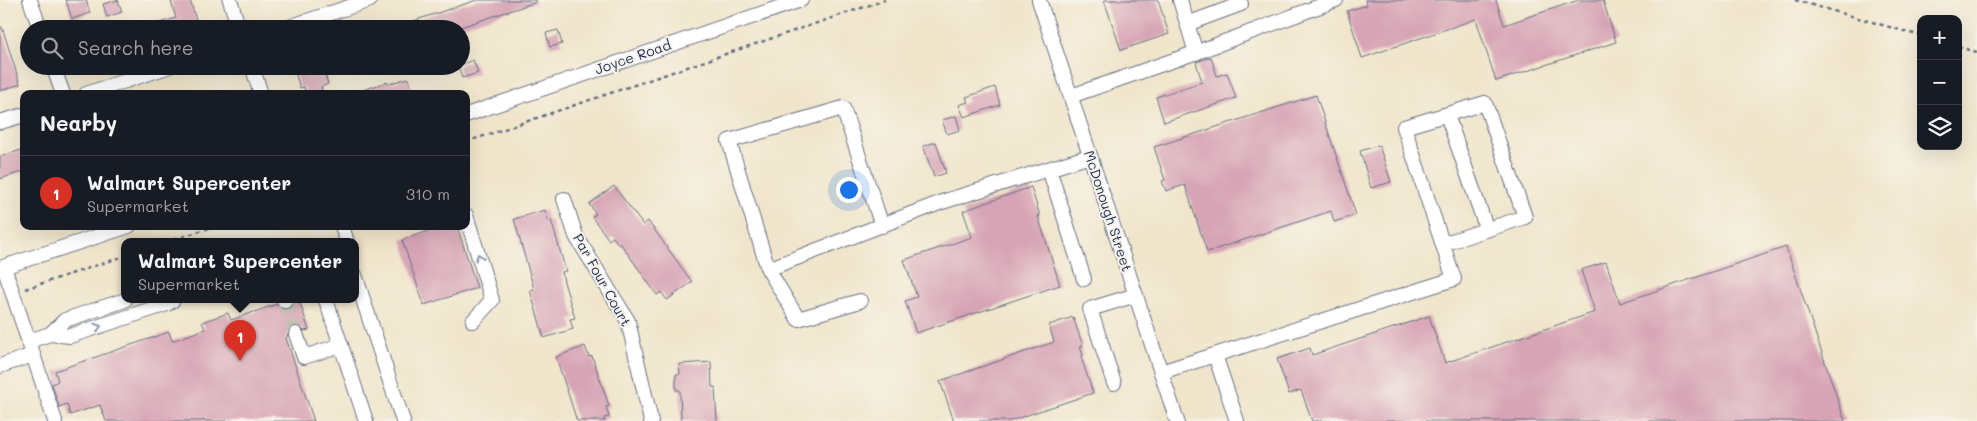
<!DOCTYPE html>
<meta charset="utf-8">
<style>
body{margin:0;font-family:Mali,sans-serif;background:#20242c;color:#f1f3f6}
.controls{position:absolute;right:15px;top:15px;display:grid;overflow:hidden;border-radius:10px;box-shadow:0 5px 20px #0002}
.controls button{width:45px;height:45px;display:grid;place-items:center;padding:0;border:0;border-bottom:1px solid #363941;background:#171b24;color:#f1f3f6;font:25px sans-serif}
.you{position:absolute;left:848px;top:189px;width:18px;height:18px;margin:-12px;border:4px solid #fff;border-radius:50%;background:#1a73e8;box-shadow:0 0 0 8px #1a73e833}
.badge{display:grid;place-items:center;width:32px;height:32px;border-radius:50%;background:#d93025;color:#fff;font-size:16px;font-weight:700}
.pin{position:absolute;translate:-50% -41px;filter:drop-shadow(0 1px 2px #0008)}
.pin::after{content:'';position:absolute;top:26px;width:18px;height:15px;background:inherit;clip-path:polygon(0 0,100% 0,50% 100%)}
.popup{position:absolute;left:121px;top:238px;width:238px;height:65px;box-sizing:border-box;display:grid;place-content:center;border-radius:10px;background:#171b24;filter:drop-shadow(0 1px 4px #0005);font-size:16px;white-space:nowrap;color:#9ea1a6}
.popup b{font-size:19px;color:#f1f3f6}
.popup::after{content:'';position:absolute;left:50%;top:100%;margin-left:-10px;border:10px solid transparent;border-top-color:#171b24}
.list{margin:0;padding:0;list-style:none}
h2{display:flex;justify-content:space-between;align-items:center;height:65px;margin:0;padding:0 20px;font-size:21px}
h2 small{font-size:16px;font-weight:400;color:#9ea1a6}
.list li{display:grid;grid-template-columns:32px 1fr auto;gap:15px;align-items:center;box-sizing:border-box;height:75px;padding:0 20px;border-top:1px solid #363941}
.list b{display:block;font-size:19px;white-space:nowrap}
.list p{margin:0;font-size:16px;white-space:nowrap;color:#9ea1a6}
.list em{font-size:16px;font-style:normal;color:#9ea1a6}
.icon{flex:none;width:28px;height:28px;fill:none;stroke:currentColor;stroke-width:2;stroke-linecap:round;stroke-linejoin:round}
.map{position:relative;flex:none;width:1977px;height:421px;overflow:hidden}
.search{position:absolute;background:#171b24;box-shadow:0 5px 20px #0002;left:20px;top:20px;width:450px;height:55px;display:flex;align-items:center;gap:12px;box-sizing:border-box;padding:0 18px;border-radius:28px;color:#9ea1a6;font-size:19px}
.panel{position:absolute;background:#171b24;box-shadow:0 5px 20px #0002;left:20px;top:90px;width:450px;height:140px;border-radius:10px}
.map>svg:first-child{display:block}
</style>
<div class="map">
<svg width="1977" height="421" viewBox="0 0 1977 421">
<rect width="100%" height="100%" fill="#f7f3e8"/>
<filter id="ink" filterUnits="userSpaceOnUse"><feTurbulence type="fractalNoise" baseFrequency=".02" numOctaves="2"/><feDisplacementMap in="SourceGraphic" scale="10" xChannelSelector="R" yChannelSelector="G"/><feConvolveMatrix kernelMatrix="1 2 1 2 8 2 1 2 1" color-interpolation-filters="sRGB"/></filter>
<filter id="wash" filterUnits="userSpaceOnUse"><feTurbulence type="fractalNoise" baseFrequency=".0096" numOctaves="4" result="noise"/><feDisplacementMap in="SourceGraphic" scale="20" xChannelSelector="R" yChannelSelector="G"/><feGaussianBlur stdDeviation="1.12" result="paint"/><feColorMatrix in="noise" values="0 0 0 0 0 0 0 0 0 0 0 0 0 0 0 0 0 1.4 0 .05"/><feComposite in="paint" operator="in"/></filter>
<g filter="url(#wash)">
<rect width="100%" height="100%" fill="#f0e5ca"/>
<g id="blocks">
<!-- building -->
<g fill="#d7a4b5">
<path d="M 66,0 L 86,0 L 90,13 L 72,19 Z"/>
<path d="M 118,0 L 122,12 L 107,17 L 103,4 Z"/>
<path d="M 178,0 L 190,0 L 199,29 L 149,29 L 149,26 L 176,18 L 171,2 Z"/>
<path d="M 477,0 L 535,0 L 536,2 L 455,29 L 396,29 L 395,27 Z"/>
<path d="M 1104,0 L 1158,0 L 1169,34 L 1121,50 Z"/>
<path d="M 1365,0 L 1496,0 L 1504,25 L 1579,0 L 1603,0 L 1616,42 L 1496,81 L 1476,19 L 1362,58 L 1347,11 L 1367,5 Z"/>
<path d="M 0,27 L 2,27 L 20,84 L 0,91 Z"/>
<path d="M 558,30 L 562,44 L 550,47 L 546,33 Z"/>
<path d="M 1211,57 L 1217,76 L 1227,73 L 1236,98 L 1164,122 L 1156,97 L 1202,82 L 1196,62 Z"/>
<path d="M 473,60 L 478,73 L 462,78 L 458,66 Z"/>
<path d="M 293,66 L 322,66 L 328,84 L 321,87 L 323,94 L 306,94 L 304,87 L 300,88 Z"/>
<path d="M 408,78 L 414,94 L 358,94 L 357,92 L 387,82 L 388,84 Z"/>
<path d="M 995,87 L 1000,105 L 964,117 L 959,105 L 968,102 L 966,97 Z"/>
<path d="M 1316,95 L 1356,215 L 1334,222 L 1331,211 L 1207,252 L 1185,185 L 1166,191 L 1162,181 L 1165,180 L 1154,147 Z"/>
<path d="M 956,116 L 960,130 L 947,134 L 942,120 Z"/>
<path d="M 936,142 L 946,173 L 934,177 L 923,146 Z"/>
<path d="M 1379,145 L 1391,182 L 1371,188 L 1360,151 Z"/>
<path d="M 24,149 L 24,171 L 0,179 L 0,157 Z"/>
<path d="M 614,186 L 643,225 L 648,221 L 692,282 L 667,300 L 661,292 L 657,295 L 621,244 L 619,245 L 613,237 L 609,240 L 592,217 L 596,214 L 589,204 Z"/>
<path d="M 1031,187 L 1040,216 L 1038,216 L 1060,285 L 916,333 L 905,301 L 917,297 L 904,260 L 972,237 L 963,211 Z"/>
<path d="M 545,210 L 548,221 L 551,220 L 566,271 L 562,272 L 564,282 L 575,318 L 570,319 L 573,329 L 544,338 L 530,290 L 534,289 L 514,219 Z"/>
<path d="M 443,226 L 457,226 L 477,288 L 424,305 L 402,240 Z"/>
<path d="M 1786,247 L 1845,421 L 1312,421 L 1301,390 L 1289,394 L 1277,359 L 1310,348 L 1312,355 L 1429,316 L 1445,363 L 1595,312 L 1581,270 L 1606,262 L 1620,303 Z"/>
<path d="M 294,300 L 299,300 L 309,330 L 304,331 L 298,326 L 293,326 L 286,338 L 314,421 L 106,421 L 100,405 L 70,415 L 67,404 L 59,407 L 52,384 L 58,381 L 55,371 L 169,332 L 172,341 L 205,329 L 202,322 L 228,313 L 231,320 L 277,304 L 282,309 L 288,309 L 291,307 Z"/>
<path d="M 1073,317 L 1083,346 L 1080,346 L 1083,356 L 1081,357 L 1093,393 L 1010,421 L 954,421 L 940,381 L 1054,342 L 1049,325 Z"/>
<path d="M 585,346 L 589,357 L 592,356 L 609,406 L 606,407 L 609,417 L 604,418 L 605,421 L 577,421 L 556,357 Z"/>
<path d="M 711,362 L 712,387 L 715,387 L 717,421 L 681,421 L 680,390 L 676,390 L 676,374 L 680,374 L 679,364 Z"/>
</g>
</g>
</g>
<g filter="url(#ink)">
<use href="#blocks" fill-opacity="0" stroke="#666f84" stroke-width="1"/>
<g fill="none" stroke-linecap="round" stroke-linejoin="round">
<!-- minor-tunnel -->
<path stroke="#c5c1b4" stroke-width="14" stroke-dasharray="14 7" stroke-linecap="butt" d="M 285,301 L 296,334"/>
<!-- minor casing -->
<g stroke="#666f84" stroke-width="16">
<g id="minor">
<path d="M 30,0 L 40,29"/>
<path d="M 230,0 L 239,29"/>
<path d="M 1039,0 L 1177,421"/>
<path d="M 1180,0 L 1196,53"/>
<path d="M 1187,24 L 1241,4"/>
<path d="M 283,29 L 370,0"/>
<path d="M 53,66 L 63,94"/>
<path d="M 252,66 L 261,94"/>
<path d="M 86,94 L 170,66"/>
<path d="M 1071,96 L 1200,51 L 1336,0"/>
<path d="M 466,115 L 801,0"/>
<path d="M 1447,115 L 1487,230"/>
<path d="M 0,122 L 24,115"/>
<path d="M 1049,169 L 1084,279"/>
<path d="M 564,199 L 576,236 L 628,321 L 651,421"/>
<path d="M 466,215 L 492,300 L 473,321"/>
<path d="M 342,226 L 347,242"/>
<path d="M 882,226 L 843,108 L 729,141 L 768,269 L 942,202 L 1090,156"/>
<path d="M 4,267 L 55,421"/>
<path d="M 0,268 L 129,226"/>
<path d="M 768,269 L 798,319 L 860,301"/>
<path d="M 355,275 L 403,421"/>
<path d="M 284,300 L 285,301"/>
<path d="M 326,300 L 366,421"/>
<path d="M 50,334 L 70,336 L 167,304 L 173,300"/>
<path d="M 296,334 L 304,357 L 341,345"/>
<path d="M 29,341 L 50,334 L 65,320 L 125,300"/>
<path d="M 1215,355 L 1237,421"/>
<path d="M 0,366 L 33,355"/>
<path d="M 1161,372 L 1454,279 L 1404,127 L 1485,103 L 1525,217 L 1443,244"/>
<path d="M 1114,383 L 1090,309 L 1136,295"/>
</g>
</g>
<!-- path -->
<g stroke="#666f84" stroke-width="2.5" stroke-dasharray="4 4" stroke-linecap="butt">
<path d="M 1795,0 L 1921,36"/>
<path d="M 1958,47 L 1977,52"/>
<path d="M 466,142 L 885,0"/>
<path d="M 167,242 L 215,226"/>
<path d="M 25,289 L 125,256"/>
</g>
<!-- minor -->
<use href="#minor" stroke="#fff" stroke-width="14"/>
</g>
<!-- one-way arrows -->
<defs><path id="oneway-chevron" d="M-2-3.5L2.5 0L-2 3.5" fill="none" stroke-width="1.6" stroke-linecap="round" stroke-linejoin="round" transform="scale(1.25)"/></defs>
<g stroke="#8d97ae">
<use href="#oneway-chevron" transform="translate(479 257) rotate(-107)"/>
<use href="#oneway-chevron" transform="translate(98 327) rotate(-18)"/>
</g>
</g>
<g text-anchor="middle" stroke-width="4" stroke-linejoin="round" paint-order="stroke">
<!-- street labels -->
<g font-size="14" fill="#1b2f5e" stroke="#f7f3e8">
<text transform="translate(633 57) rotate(-19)" y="5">Joyce Road</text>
<text transform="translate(1108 211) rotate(72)" y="5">McDonough Street</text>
<text transform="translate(602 280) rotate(61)" y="5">Par Four Court</text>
</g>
</g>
</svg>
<div class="controls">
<button>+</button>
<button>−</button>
<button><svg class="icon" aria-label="layers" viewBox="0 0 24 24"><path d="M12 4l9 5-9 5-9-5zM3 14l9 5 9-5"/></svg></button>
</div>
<div class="you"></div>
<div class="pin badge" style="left:240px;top:361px">1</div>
<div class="popup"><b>Walmart Supercenter</b>Supermarket</div>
<div class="search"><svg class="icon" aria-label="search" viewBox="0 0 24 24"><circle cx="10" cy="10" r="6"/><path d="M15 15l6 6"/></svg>Search here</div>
<section class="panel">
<h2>Nearby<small></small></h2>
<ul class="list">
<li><span class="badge">1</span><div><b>Walmart Supercenter</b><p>Supermarket</p></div><em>310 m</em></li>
</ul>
</section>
</div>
